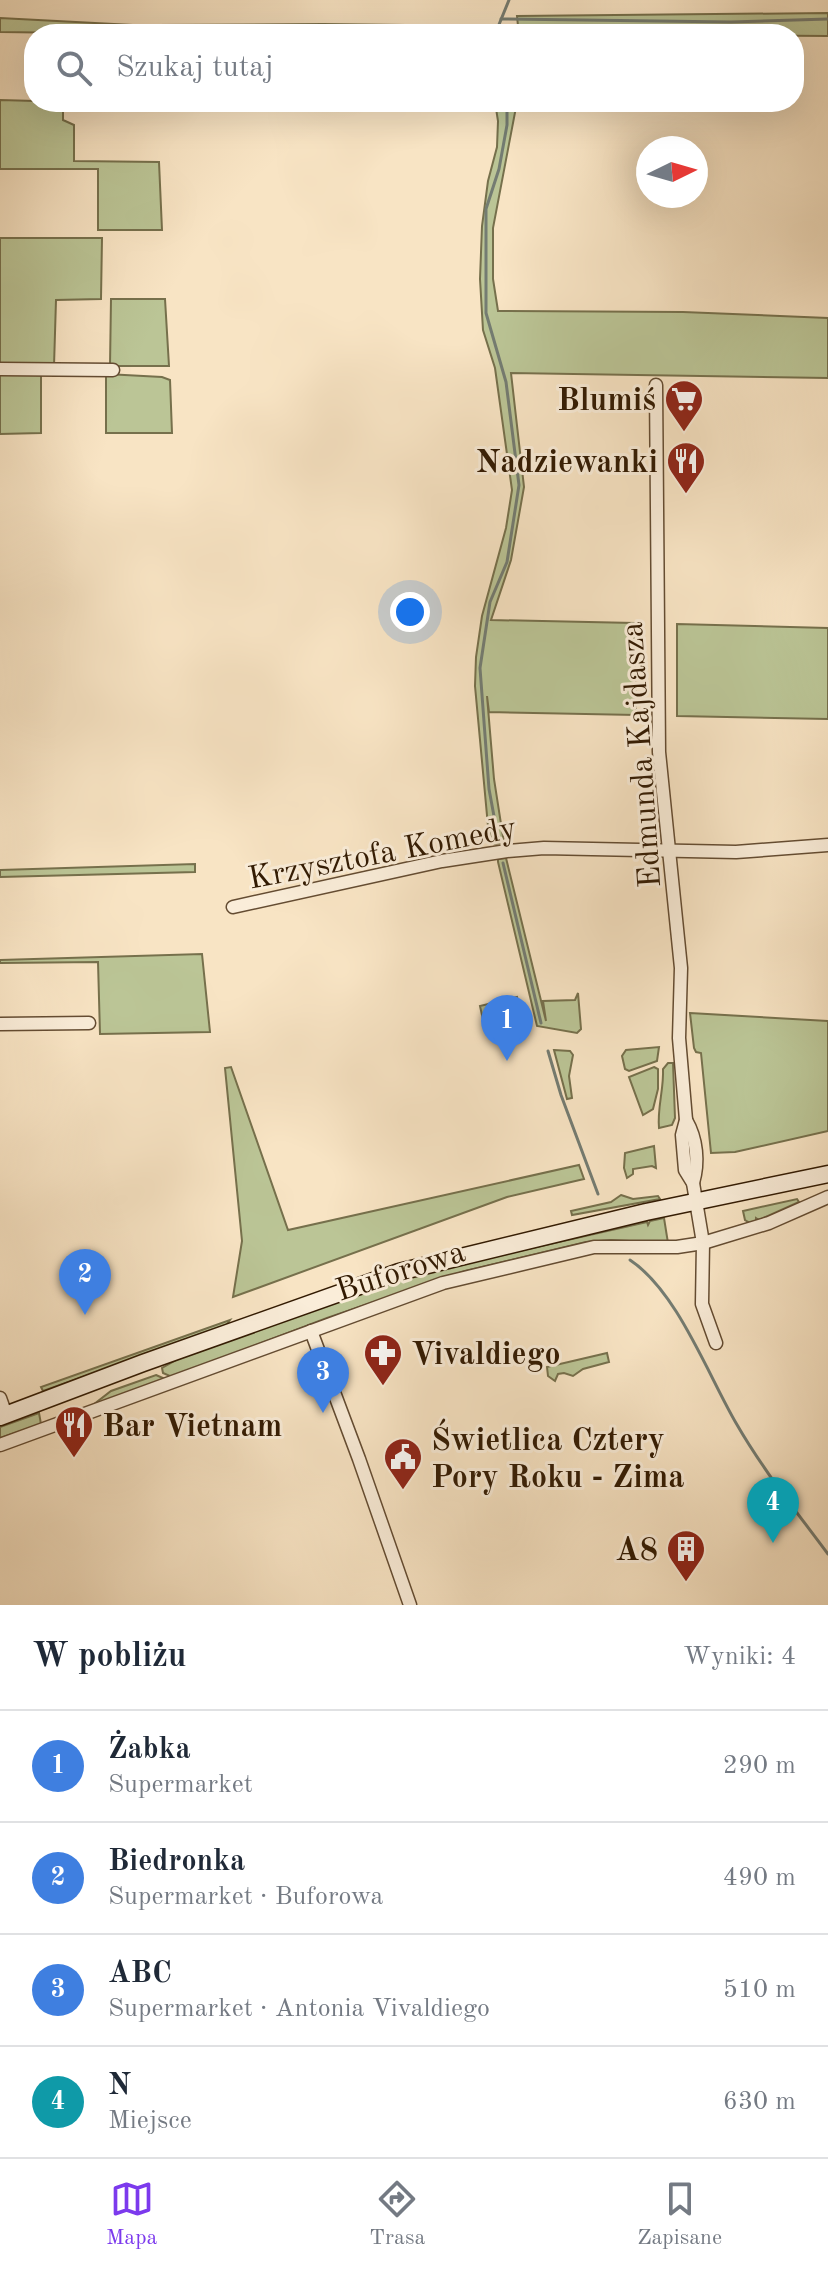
<!DOCTYPE html>
<html lang="pl">
<meta charset="utf-8">
<style>
body{margin:0;font-family:"Old Standard TT",serif;background:#f6f6f7;color:#1f2937}
.compass{position:absolute;left:636px;top:136px;width:72px;height:72px;border-radius:50%;background:#fff;box-shadow:0 8px 32px #0002;rotate:85deg}
.you{position:absolute;left:410px;top:612px;width:28px;height:28px;margin:-20px;border:6px solid #fff;border-radius:50%;background:#1a73e8;box-shadow:0 0 0 12px #1a73e833}
.badge{display:grid;place-items:center;width:52px;height:52px;border-radius:50%;background:#7c3aed;color:#fff;font-size:26px;font-weight:700}
.pin{position:absolute;translate:-50% -66px;filter:drop-shadow(0 2px 4px #0008)}
.pin::after{content:'';position:absolute;top:42px;width:28px;height:24px;background:inherit;clip-path:polygon(0 0,100% 0,50% 100%)}
.list{margin:0;padding:0;list-style:none}
h2{display:flex;justify-content:space-between;align-items:center;height:104px;margin:0;padding:0 32px;font-size:34px}
h2 small{font-size:26px;font-weight:400;color:#747a83}
.list li{display:grid;grid-template-columns:52px 1fr auto;gap:24px;align-items:center;box-sizing:border-box;height:112px;padding:0 32px;border-top:2px solid #e0e1e3}
.list b{display:block;font-size:30px;white-space:nowrap}
.list p{margin:0;font-size:26px;white-space:nowrap;color:#747a83}
.list em{font-size:26px;font-style:normal;color:#747a83}
.icon{flex:none;width:44px;height:44px;fill:none;stroke:currentColor;stroke-width:2;stroke-linecap:round;stroke-linejoin:round}
.map{position:relative;flex:none;width:828px;height:1605px;overflow:hidden}
.search{position:absolute;background:#fff;box-shadow:0 8px 32px #0002;left:24px;right:24px;top:24px;height:88px;display:flex;align-items:center;gap:20px;box-sizing:border-box;padding:0 28px;border-radius:32px;color:#747a83;font-size:30px}
.sheet{height:552px;background:#fff}
nav{display:flex;justify-content:space-around;align-items:center;box-sizing:border-box;height:112px;border-top:2px solid #e0e1e3;background:#fff;font-size:22px;color:#747a83}
nav a{display:grid;justify-items:center;gap:4px}
nav .on{color:#7c3aed}
.map>svg:first-child{display:block}
</style>
<div class="map">
<svg width="828" height="1605" viewBox="0 0 828 1605">
<rect width="100%" height="100%" fill="#f8e4c4"/>
<filter id="stains"><feTurbulence type="fractalNoise" baseFrequency=".0025" numOctaves="4"/><feColorMatrix values="0 0 0 0 .2 0 0 0 0 .09 0 0 0 0 .02 0 0 0 .5 -.17"/></filter>
<radialGradient id="worn" r=".72"><stop offset=".6" stop-color="#630" stop-opacity="0"/><stop offset="1" stop-color="#630" stop-opacity=".3"/></radialGradient>
<!-- green -->
<g fill="#bbc596" stroke="#76704c" stroke-width="2">
<path d="M 828,13 L 828,36 L 527,34 L 523,27 L 518,26 L 517,16 Z"/>
<path d="M 0,18 L 151,26 L 151,34 L 0,32 Z"/>
<path d="M 323,24 L 488,26 L 488,29 L 324,26 L 159,29 L 158,25 Z"/>
<path d="M 373,31 L 435,34 L 176,34 L 202,32 Z"/>
<path d="M 0,100 L 71,102 L 63,106 L 63,120 L 74,125 L 74,161 L 159,162 L 162,230 L 98,230 L 98,169 L 0,169 Z"/>
<path d="M 495,102 L 517,102 L 493,228 L 493,279 L 498,311 L 683,312 L 828,318 L 828,378 L 511,373 L 524,487 L 511,560 L 491,620 L 634,623 L 636,715 L 489,712 L 487,696 L 494,779 L 504,843 L 493,844 L 488,826 L 475,686 L 476,657 L 482,616 L 506,528 L 512,490 L 495,368 L 483,330 L 480,279 L 482,226 L 488,181 L 497,147 L 498,121 Z"/>
<path d="M 0,238 L 102,238 L 101,299 L 56,300 L 54,366 L 0,365 Z"/>
<path d="M 111,299 L 165,299 L 169,366 L 110,366 Z"/>
<path d="M 0,372 L 41,374 L 41,433 L 0,434 Z"/>
<path d="M 106,374 L 162,377 L 170,380 L 172,433 L 106,433 Z"/>
<path d="M 677,624 L 828,628 L 828,719 L 677,716 Z"/>
<path d="M 506,858 L 546,1021 L 543,1001 L 575,1000 L 578,993 L 581,1029 L 577,1033 L 537,1026 L 498,862 L 498,859 Z"/>
<path d="M 195,864 L 195,872 L 0,877 L 0,870 Z"/>
<path d="M 202,954 L 210,1032 L 100,1034 L 98,962 L 0,963 L 0,960 Z"/>
<path d="M 517,997 L 523,1021 L 485,1029 L 480,1006 Z"/>
<path d="M 690,1013 L 828,1021 L 828,1131 L 735,1152 L 711,1153 L 701,1053 L 696,1052 L 694,1048 Z"/>
<path d="M 659,1047 L 657,1061 L 629,1071 L 625,1069 L 622,1056 L 626,1050 Z"/>
<path d="M 554,1050 L 570,1051 L 573,1055 L 569,1076 L 572,1098 L 567,1099 Z"/>
<path d="M 668,1063 L 673,1063 L 675,1118 L 672,1125 L 659,1128 C 657,1108 664,1089 663,1069 Z"/>
<path d="M 231,1067 L 288,1230 L 579,1165 L 584,1179 L 507,1197 L 233,1297 L 242,1241 L 225,1068 Z"/>
<path d="M 654,1067 L 658,1069 L 658,1089 L 653,1109 L 643,1115 L 629,1077 Z"/>
<path d="M 654,1146 L 656,1168 L 652,1166 L 633,1169 L 633,1174 L 627,1178 L 624,1168 L 625,1153 Z"/>
<path d="M 621,1195 L 633,1199 L 658,1196 L 660,1199 L 572,1215 L 571,1211 L 611,1202 Z"/>
<path d="M 797,1199 L 799,1202 L 759,1220 L 756,1218 L 756,1221 L 750,1223 L 745,1220 L 743,1211 Z"/>
<path d="M 664,1218 L 668,1243 L 611,1240 L 586,1242 L 465,1271 L 327,1318 L 172,1377 L 163,1373 L 162,1368 L 187,1354 L 418,1274 L 647,1222 L 648,1225 L 650,1221 Z"/>
<path d="M 230,1320 L 225,1327 L 43,1391 L 41,1387 Z"/>
<path d="M 607,1353 L 609,1362 L 583,1369 L 573,1376 L 564,1373 L 558,1374 L 555,1381 L 548,1376 L 547,1367 Z"/>
<path d="M 156,1375 L 165,1379 L 89,1408 L 111,1391 Z"/>
<path d="M 39,1413 L 41,1424 L 0,1438 L 0,1427 Z"/>
</g>
<g fill="none" stroke-linecap="round" stroke-linejoin="round">
<!-- stream -->
<g stroke="#747c72" stroke-width="3">
<path d="M 501,19 L 731,22 L 828,19"/>
<path d="M 498,27 L 509,0"/>
<path d="M 498,838 L 489,789 L 480,668 L 490,602 L 507,562 L 519,485 L 506,382 L 486,313 L 486,209 L 499,169 L 507,125 L 507,102"/>
<path d="M 503,863 L 541,1023"/>
<path d="M 548,1051 L 561,1095 L 598,1194"/>
<path d="M 630,1260 C 677,1291 708,1375 736,1423 C 763,1470 796,1511 828,1554"/>
</g>
<!-- street casing -->
<g stroke="#644c32" stroke-width="15">
<g id="street">
<path d="M 0,369 L 113,370"/>
<path d="M 656,385 L 659,752 L 681,968 L 679,1038 L 686,1120 L 682,1135 L 685,1170 L 693,1183 L 703,1243 L 702,1304 L 716,1343"/>
<path d="M 233,907 L 442,861 L 507,851 L 544,848 L 736,852 L 828,845"/>
<path d="M 0,1024 L 89,1023"/>
<path d="M 686,1120 C 697,1139 699,1162 693,1183"/>
<path d="M 311,1331 L 359,1459 L 410,1605"/>
<path d="M 0,1398 L 6,1415"/>
<path d="M 0,1445 L 443,1283 L 594,1247 L 677,1247 L 703,1243 L 769,1223 L 828,1197"/>
</g>
</g>
<!-- secondary casing -->
<g stroke="#321a02" stroke-width="19">
<path id="secondary" d="M 0,1417 L 143,1363 L 399,1272 L 646,1212 L 828,1174"/>
</g>
<!-- street -->
<use href="#street" stroke="#faedd9" stroke-width="12"/>
<!-- secondary -->
<use href="#secondary" stroke="#faedd9" stroke-width="16"/>
</g>
<!-- icons -->
<defs>
<g id="supermarket-pin" transform="scale(2)"><path d="M0 17L-7.5 6A9.5 9.5 0 1 1 7.5 6Z" fill="#8f2418" stroke="#faedd9"/><path d="M-6-5.5h2.5l.6 2H6L4.5 2H-2.5L-4.4-4H-6ZM-1.5 3.2a1.3 1.3 0 1 0 .1 0ZM3 3.2a1.3 1.3 0 1 0 .1 0Z" fill="#fff"/></g>
<g id="restaurant-pin" transform="scale(2)"><path d="M0 17L-7.5 6A9.5 9.5 0 1 1 7.5 6Z" fill="#8f2418" stroke="#faedd9"/><path d="M-5-6h1v4h1v-4h1v4h1v-4h1v5L-1.5 .5V6h-2V.5L-5-1ZM5-6V6H3V1.5H1.5Q1.5-4 5-6Z" fill="#fff"/></g>
<g id="pharmacy-pin" transform="scale(2)"><path d="M0 17L-7.5 6A9.5 9.5 0 1 1 7.5 6Z" fill="#8f2418" stroke="#faedd9"/><path d="M-2-6h4v4h4v4h-4v4h-4v-4h-4v-4h4Z" fill="#fff"/></g>
<g id="civic-pin" transform="scale(2)"><path d="M0 17L-7.5 6A9.5 9.5 0 1 1 7.5 6Z" fill="#8f2418" stroke="#faedd9"/><path d="M-.6-6.5H3V-4.5H.6V-3L4-1V1h2V6H-6V1h2V-1L-.6-3ZM-1.2 2.5V6h2.4V2.5Z" fill="#fff"/></g>
<g id="building-pin" transform="scale(2)"><path d="M0 17L-7.5 6A9.5 9.5 0 1 1 7.5 6Z" fill="#8f2418" stroke="#faedd9"/><path d="M-4-6H4V6H1V3H-1V6H-4ZM-2.5-4.3h1.7v1.8h-1.7ZM.8-4.3h1.7v1.8H.8ZM-2.5-1h1.7V.8h-1.7ZM.8-1h1.7V.8H.8Z" fill="#fff"/></g>
</defs>
<g fill-rule="evenodd">
<use href="#supermarket-pin" x="684" y="399"/>
<use href="#restaurant-pin" x="686" y="461"/>
<use href="#pharmacy-pin" x="383" y="1353"/>
<use href="#restaurant-pin" x="74" y="1425"/>
<use href="#civic-pin" x="403" y="1457"/>
<use href="#building-pin" x="686" y="1549"/>
</g>
<g text-anchor="middle" stroke-width="6" stroke-linejoin="round" paint-order="stroke">
<!-- poi labels -->
<g font-size="32" font-weight="bold" fill="#321a02" stroke="#faedd9" text-anchor="end">
<text x="656" y="410">Blumiś</text>
<text x="658" y="472">Nadziewanki</text>
<text x="411" y="1364" text-anchor="start">Vivaldiego</text>
<text x="102" y="1436" text-anchor="start">Bar Vietnam</text>
<text x="431" y="1450" text-anchor="start">Świetlica Cztery<tspan x="431" dy="37">Pory Roku - Zima</tspan></text>
<text x="658" y="1560">A8</text>
</g>
<!-- street labels -->
<g font-size="32" fill="#321a02" stroke="#faedd9">
<text transform="translate(640 755) rotate(-94)" y="11">Edmunda Kajdasza</text>
<text transform="translate(382 852) rotate(-11)" y="11">Krzysztofa Komedy</text>
<text transform="translate(400 1270) rotate(-18)" y="11">Buforowa</text>
</g>
</g>
<rect width="100%" height="100%" filter="url(#stains)"/>
<rect width="100%" height="100%" fill="url(#worn)"/>
</svg>
<svg class="compass" viewBox="-18 -18 36 36"><path d="M0-13l5 13h-10z" fill="#e53935"/><path d="M0 13l5-13h-10z" fill="#747a83"/></svg>
<div class="you"></div>
<div class="pin badge" style="left:507px;top:1061px;background:#3f7fe0">1</div>
<div class="pin badge" style="left:85px;top:1315px;background:#3f7fe0">2</div>
<div class="pin badge" style="left:323px;top:1413px;background:#3f7fe0">3</div>
<div class="pin badge" style="left:773px;top:1543px;background:#0f9aa8">4</div>
<div class="search"><svg class="icon" aria-label="search" viewBox="0 0 24 24"><circle cx="10" cy="10" r="6"/><path d="M15 15l6 6"/></svg>Szukaj tutaj</div>
</div>
<section class="sheet">
<h2>W pobliżu<small>Wyniki: 4</small></h2>
<ul class="list">
<li><span class="badge" style="background:#3f7fe0">1</span><div><b>Żabka</b><p>Supermarket</p></div><em>290 m</em></li>
<li><span class="badge" style="background:#3f7fe0">2</span><div><b>Biedronka</b><p>Supermarket · Buforowa</p></div><em>490 m</em></li>
<li><span class="badge" style="background:#3f7fe0">3</span><div><b>ABC</b><p>Supermarket · Antonia Vivaldiego</p></div><em>510 m</em></li>
<li><span class="badge" style="background:#0f9aa8">4</span><div><b>N</b><p>Miejsce</p></div><em>630 m</em></li>
</ul>
</section>
<nav>
<a class="on"><svg class="icon" aria-label="map" viewBox="0 0 24 24"><path d="M3 6l6-2 6 2 6-2v14l-6 2-6-2-6 2zM9 4v14M15 6v14"/></svg>Mapa</a>
<a><svg class="icon" aria-label="directions" viewBox="0 0 24 24"><path d="M12 3l9 9-9 9-9-9zM9 14v-3h6M13 9l2 2-2 2"/></svg>Trasa</a>
<a><svg class="icon" aria-label="saved" viewBox="0 0 24 24"><path d="M7 4h10v16l-5-4-5 4z"/></svg>Zapisane</a>
</nav>
